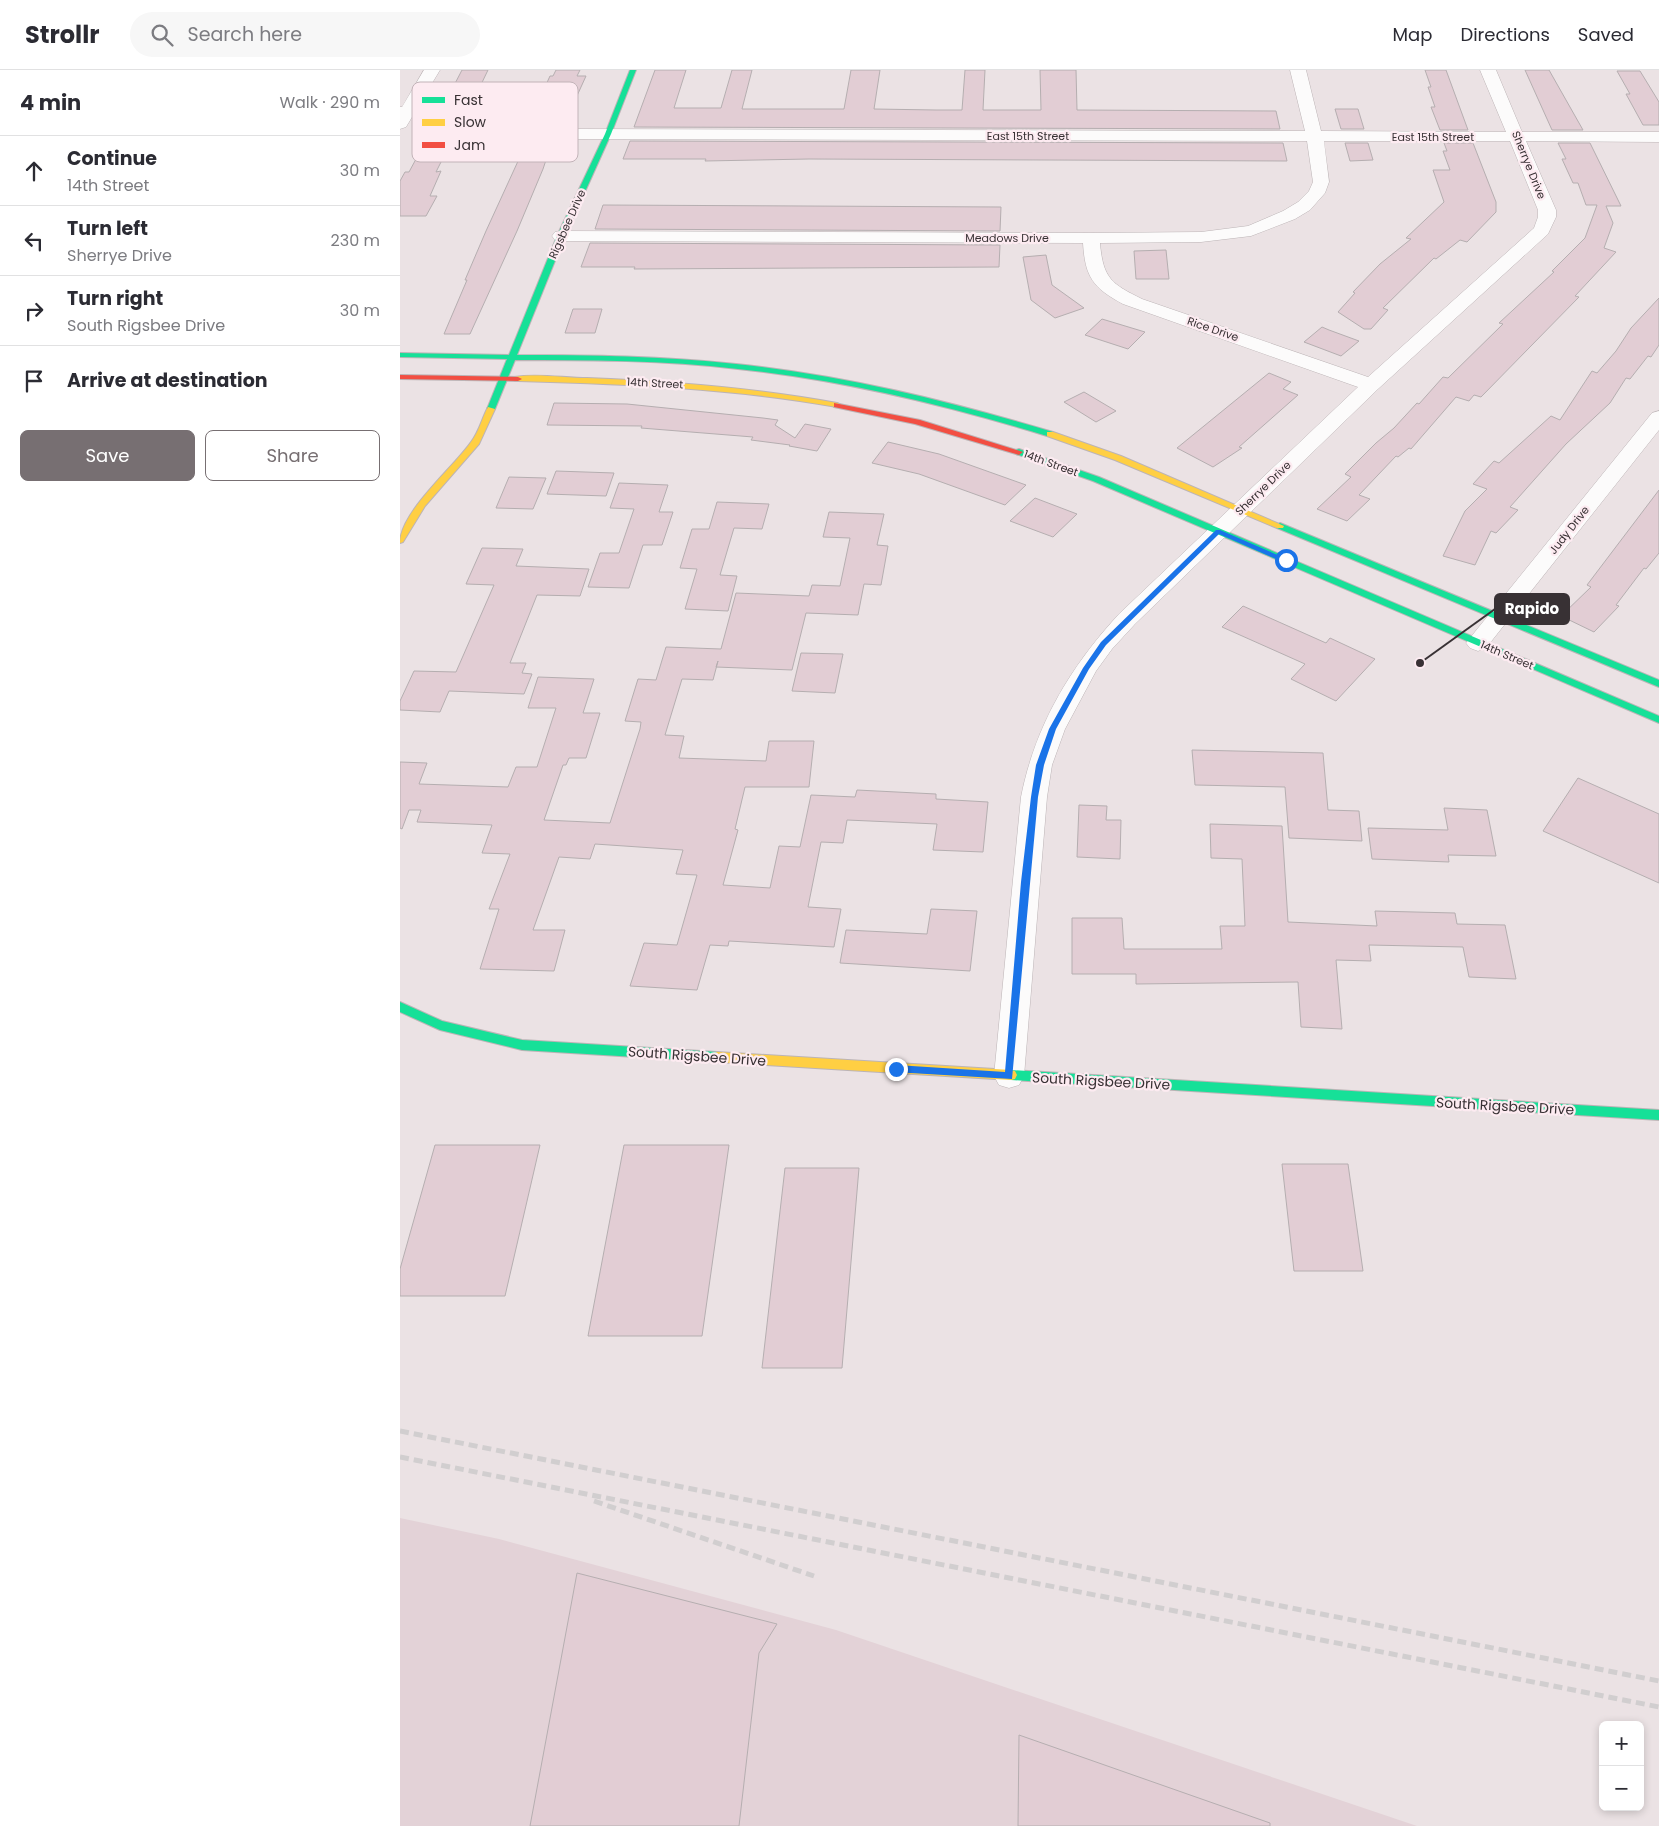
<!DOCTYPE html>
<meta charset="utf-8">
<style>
body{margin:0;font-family:Poppins,sans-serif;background:#f7f7f7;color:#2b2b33}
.controls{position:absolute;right:15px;bottom:15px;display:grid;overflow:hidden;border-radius:8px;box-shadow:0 2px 8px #0003}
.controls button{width:45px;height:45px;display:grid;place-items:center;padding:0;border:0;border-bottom:1px solid #e1e1e2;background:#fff;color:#2b2b33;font:25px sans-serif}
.stop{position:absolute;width:15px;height:15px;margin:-11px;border:4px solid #1a73e8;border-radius:50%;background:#fff}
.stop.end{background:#1a73e8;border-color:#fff;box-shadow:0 1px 5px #0008}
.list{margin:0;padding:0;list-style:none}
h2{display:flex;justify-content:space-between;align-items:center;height:65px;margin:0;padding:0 20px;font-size:21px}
h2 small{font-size:16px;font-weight:400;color:#7c7c81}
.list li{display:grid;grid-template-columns:32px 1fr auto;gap:15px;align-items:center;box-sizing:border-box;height:70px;padding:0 20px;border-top:1px solid #e1e1e2}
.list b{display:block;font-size:19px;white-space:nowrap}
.list p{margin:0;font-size:16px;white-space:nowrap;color:#7c7c81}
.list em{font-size:16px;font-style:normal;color:#7c7c81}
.actions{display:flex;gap:10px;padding:15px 20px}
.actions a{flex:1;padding:11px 0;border:1px solid #776f72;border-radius:8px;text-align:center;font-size:18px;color:#776f72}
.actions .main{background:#776f72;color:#fff}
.icon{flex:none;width:28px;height:28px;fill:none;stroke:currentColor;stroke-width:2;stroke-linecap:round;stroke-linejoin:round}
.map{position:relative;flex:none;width:1259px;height:1756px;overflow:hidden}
header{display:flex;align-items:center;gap:30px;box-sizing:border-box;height:70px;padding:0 25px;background:#fff;border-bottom:1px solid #e1e1e2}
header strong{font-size:24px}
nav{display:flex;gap:28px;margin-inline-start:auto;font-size:18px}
.search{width:350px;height:45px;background:#f7f7f7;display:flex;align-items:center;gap:12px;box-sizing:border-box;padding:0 18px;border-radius:28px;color:#7c7c81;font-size:19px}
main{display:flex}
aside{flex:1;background:#fff}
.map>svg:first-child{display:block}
</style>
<header>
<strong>Strollr</strong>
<div class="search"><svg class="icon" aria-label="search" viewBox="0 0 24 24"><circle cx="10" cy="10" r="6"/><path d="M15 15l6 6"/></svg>Search here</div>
<nav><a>Map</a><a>Directions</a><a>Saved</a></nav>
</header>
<main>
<aside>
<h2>4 min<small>Walk · 290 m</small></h2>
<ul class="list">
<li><svg class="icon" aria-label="ahead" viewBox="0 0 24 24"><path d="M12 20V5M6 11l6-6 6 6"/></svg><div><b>Continue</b><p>14th Street</p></div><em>30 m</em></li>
<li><svg class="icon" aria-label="left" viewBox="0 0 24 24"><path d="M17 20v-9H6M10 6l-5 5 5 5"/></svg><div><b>Turn left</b><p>Sherrye Drive</p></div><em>230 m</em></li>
<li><svg class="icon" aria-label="right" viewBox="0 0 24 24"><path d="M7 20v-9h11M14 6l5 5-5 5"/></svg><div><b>Turn right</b><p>South Rigsbee Drive</p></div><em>30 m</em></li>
<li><svg class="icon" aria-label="arrive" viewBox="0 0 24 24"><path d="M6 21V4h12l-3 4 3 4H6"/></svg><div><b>Arrive at destination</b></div></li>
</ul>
<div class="actions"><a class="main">Save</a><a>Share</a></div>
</aside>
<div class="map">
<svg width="1259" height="1756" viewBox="0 0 1259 1756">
<rect width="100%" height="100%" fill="#ebe2e4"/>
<!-- built -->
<path fill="#e3d2d7" d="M 0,1448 L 99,1469 L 436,1560 L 1017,1756 L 0,1756 Z"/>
<!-- building -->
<g fill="#e2cdd4" stroke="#b5aeb0">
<path d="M 62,0 L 88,0 L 75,27 L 48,27 Z"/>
<path d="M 156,0 L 180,0 L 177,6 L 186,6 L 176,28 L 170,28 L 158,56 L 135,52 L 140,41 L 134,41 L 150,6 L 153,6 Z"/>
<path d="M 255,0 L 286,0 L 274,38 L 321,38 L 332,0 L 352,0 L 342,39 L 444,39 L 451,0 L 480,0 L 474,39 L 536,40 L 562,40 L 565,0 L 585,0 L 583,40 L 641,40 L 640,0 L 676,0 L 677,40 L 876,41 L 880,59 L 234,57 Z"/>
<path d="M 1025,0 L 1046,0 L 1068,60 L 1040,60 L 1031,37 L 1035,37 L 1028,17 L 1031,17 Z"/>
<path d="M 1125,0 L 1149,0 L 1183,60 L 1152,60 Z"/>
<path d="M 1217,1 L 1240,1 L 1259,32 L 1259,55 L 1243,55 L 1226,24 L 1230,24 Z"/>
<path d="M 935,39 L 958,39 L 964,59 L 941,59 Z"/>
<path d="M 130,65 L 153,69 L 143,99 L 117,161 L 70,264 L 44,264 L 67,210 L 65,210 L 86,161 Z"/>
<path d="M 230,71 L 883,73 L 887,91 L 409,89 L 305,91 L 306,89 L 223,89 Z"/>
<path d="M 945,73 L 968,73 L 973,90 L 950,91 Z"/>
<path d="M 1044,73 L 1073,73 L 1096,132 L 1096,142 L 1067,172 L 1060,170 L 1036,189 L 1034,188 L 983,238 L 988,240 L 971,259 L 964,259 L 938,242 L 955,223 L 953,222 L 980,194 L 1011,169 L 1006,168 L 1044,132 L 1033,100 L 1050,100 L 1043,81 L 1047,81 Z"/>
<path d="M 1158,73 L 1190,73 L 1221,136 L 1206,136 L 1213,153 L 1204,178 L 1216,182 L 1175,226 L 1179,227 L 1081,327 L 1074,325 L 1069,331 L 1056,327 L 1011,379 L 1009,378 L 998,387 L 996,386 L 959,425 L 970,429 L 947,451 L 917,439 L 951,407 L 945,404 L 976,373 L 994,358 L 1017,333 L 1019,334 L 1043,307 L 1048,308 L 1103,254 L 1099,253 L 1154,202 L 1152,201 L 1185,168 L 1197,135 L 1186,135 L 1178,113 L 1173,113 L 1162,89 L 1166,89 Z"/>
<path d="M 22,78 L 48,78 L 36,102 L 41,101 L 30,126 L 37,126 L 26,146 L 0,146 L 0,111 L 5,102 L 9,102 Z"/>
<path d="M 203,135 L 601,137 L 600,161 L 195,159 Z"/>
<path d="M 190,173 L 600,175 L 599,197 L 234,199 L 235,197 L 181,197 Z"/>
<path d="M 766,180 L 769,209 L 736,209 L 734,181 Z"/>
<path d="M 646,185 L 652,215 L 684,238 L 655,248 L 631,230 L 623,187 Z"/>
<path d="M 1259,228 L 1259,275 L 1251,287 L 1248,286 L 1230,309 L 1226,308 L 1210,333 L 1166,374 L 1110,437 L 1118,440 L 1096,463 L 1091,461 L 1075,495 L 1043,486 L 1065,441 L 1087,419 L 1073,414 L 1094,391 L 1099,393 L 1151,346 L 1160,350 L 1192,301 L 1197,303 L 1216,281 L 1231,258 Z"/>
<path d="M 173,239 L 202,239 L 195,263 L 165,263 Z"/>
<path d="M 702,249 L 745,262 L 728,279 L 685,265 Z"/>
<path d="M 922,257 L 929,260 L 959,271 L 941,286 L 904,272 Z"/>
<path d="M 869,303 L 891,312 L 883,319 L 898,325 L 839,377 L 842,378 L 813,397 L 777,378 Z"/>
<path d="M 684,322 L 716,341 L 696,352 L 664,332 Z"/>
<path d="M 154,333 L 227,334 L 363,348 L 378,350 L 375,355 L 395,368 L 405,354 L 431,359 L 417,381 L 389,376 L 390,375 L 351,370 L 353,367 L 241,358 L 242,356 L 147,355 Z"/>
<path d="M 488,372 L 539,384 L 626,415 L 605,435 L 519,404 L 472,393 Z"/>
<path d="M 156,401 L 214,403 L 206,426 L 147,424 Z"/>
<path d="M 109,407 L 146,408 L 133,439 L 96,438 Z"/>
<path d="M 219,413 L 268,415 L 259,442 L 273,442 L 262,475 L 243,475 L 229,518 L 188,517 L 200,483 L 219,483 L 234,439 L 210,438 Z"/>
<path d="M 1259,420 L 1259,483 L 1246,499 L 1244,498 L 1216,535 L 1219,536 L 1194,562 L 1161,546 L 1191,517 L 1187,515 Z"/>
<path d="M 635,428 L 677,444 L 653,467 L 610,451 Z"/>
<path d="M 317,432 L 369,434 L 362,459 L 334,458 L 320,505 L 337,506 L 328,541 L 285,539 L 297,499 L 280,498 L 292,459 L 309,459 Z"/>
<path d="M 429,442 L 484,444 L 477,475 L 488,476 L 481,515 L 464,514 L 458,545 L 406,543 L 392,600 L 316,597 L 318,591 L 313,610 L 282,609 L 265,665 L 284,666 L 279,688 L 366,691 L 369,671 L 414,671 L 409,717 L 345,717 L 335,759 L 338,760 L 323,815 L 370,818 L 379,776 L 400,777 L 411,725 L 455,727 L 457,720 L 536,724 L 536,729 L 588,732 L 583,782 L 533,780 L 537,754 L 447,750 L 443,773 L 421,772 L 408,837 L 441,839 L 434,877 L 329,871 L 328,876 L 310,875 L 297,920 L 230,916 L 244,873 L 277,875 L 297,805 L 276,804 L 283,780 L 195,774 L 190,789 L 159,787 L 133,860 L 165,860 L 154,901 L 80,899 L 99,839 L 89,839 L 110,784 L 82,783 L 92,755 L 17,752 L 21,740 L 9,740 L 2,759 L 0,758 L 0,692 L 27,693 L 19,714 L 108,717 L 116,697 L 137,697 L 156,638 L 128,638 L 138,607 L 194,609 L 183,643 L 200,643 L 186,688 L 169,688 L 166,695 L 163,695 L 144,750 L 210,753 L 240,659 L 241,652 L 225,651 L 238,609 L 256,610 L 266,577 L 321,579 L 336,523 L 409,526 L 412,515 L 440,516 L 450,468 L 423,467 Z"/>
<path d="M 82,478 L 123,479 L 116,496 L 189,499 L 180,526 L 137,525 L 110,593 L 126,593 L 122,603 L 132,604 L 124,624 L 49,621 L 40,642 L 0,640 L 0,631 L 14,601 L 56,602 L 94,515 L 66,514 Z"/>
<path d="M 843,536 L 926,573 L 930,568 L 975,589 L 936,631 L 891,609 L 905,594 L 822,557 Z"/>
<path d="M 401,583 L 443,584 L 435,623 L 392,621 Z"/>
<path d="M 792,680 L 923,683 L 928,740 L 959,741 L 962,771 L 889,768 L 885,717 L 795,715 Z"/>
<path d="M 1178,708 L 1259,744 L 1259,813 L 1143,761 Z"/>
<path d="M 679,735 L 707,736 L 706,750 L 721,750 L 720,789 L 677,787 Z"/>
<path d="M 1044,738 L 1087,740 L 1096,786 L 1048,785 L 1049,792 L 972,789 L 968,758 L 1048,760 Z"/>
<path d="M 810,754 L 882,756 L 888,852 L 977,856 L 975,841 L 1055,843 L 1057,854 L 1105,855 L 1116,909 L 1069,907 L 1063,877 L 969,875 L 971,891 L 936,890 L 942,959 L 901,957 L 898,912 L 736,914 L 736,904 L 672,904 L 672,848 L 722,848 L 724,879 L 822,879 L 820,856 L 845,856 L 842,789 L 811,788 Z"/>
<path d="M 531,839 L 577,841 L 570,901 L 440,893 L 446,860 L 527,864 Z"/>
<path d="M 35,1075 L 140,1075 L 105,1226 L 0,1226 L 0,1199 Z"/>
<path d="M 224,1075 L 329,1075 L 302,1266 L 188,1266 Z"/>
<path d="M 882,1094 L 948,1094 L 963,1201 L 894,1201 Z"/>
<path d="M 385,1098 L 459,1098 L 442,1298 L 362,1298 Z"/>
<path d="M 177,1503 L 377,1554 L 359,1583 L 339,1756 L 130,1756 Z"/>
<path d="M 619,1665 L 870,1753 L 870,1756 L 618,1756 Z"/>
</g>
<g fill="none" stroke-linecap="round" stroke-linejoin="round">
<!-- street casing -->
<g stroke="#bcb4b6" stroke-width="1">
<g id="street">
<path d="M 24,0 L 40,0 L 17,38 L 70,39 L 98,44 L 142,56 L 175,59 L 905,61 L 890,0 L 906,0 L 921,61 L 1106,62 L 1080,0 L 1096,0 L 1122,62 L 1259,62 L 1259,72 L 1126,71 L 1156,140 L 1156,147 L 1148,164 L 978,319 L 826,466 L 735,554 L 712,579 L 696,601 L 665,659 L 652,695 L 647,727 L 624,1006 L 619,1015 L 609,1018 L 599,1015 L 594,1006 L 621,727 C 635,656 670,597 719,544 L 958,317 L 723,234 C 693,218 685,207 683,173 L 161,171 L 155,170 L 152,166 L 155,162 L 161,161 L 691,163 L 801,162 L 848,156 L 883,141 L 898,132 L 909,121 L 913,112 L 907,71 L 175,69 L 141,66 L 96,53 L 70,49 L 12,47 L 6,57 L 0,59 L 0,37 L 2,37 ZM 924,71 L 1110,71 L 1138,140 L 1138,147 L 1134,158 L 968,307 L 742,229 C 712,214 703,209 700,173 L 801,172 L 851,166 L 895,149 L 910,140 L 925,123 L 929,112 Z"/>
<path d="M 1259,341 L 1259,360 L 1086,578 L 1078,581 L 1070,578 L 1066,573 L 1070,568 L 1252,343 Z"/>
</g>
</g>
<!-- fast casing -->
<g stroke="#bcb4b6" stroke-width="2">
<g id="fast">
<path d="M 230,0 L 236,0 L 211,64 L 165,166 L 117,285 C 190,285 263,286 336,294 C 444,305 549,331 653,362 L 653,366 L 647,366 C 546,335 443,310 338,299 C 264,290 189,290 115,290 L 95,339 L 91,341 L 87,339 L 107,289 L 0,287 L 0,283 L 109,285 L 157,166 L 205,64 Z"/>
<path d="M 619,379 L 699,407 L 1259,646 L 1259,653 L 693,411 L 616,384 L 616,380 Z"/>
<path d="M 880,453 L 1259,610 L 1259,617 L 877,458 L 876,456 Z"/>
<path d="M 0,932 L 42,951 L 122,970 L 317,982 L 321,984 L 323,987 L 321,990 L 317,992 L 122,980 L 40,960 L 0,942 Z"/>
<path d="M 611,1000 L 1259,1040 L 1259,1050 L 611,1010 L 607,1009 L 605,1005 L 607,1001 Z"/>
</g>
</g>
<!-- slow casing -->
<g stroke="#bcb4b6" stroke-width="2">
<g id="slow">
<path d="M 115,307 C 136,303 165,308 187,308 C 271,311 354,318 437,333 L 441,335 L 437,337 C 331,318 225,314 118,311 L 115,311 Z"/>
<path d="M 88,337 L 95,339 L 79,374 L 25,436 L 3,472 L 0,473 C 0,442 53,398 71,372 C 79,362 82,348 88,337 Z"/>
<path d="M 647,362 L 653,362 L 721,386 L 884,456 L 883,458 L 877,458 L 715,390 L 647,366 Z"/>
<path d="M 317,982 L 611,1000 L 615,1001 L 617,1005 L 615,1009 L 611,1010 L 317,992 L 313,990 L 311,987 L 313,984 Z"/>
</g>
</g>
<!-- jam casing -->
<g stroke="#bcb4b6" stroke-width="2">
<g id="jam">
<path d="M 0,305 L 118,307 L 122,309 L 118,311 L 0,309 Z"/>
<path d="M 434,333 L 520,350 L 623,382 L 619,385 L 616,384 L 515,354 L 434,337 Z"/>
</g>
</g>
<!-- street -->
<use href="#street" fill="#fcfbfb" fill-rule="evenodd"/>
<!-- fast -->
<use href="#fast" fill="#16e098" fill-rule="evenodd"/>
<!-- slow -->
<use href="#slow" fill="#ffcf43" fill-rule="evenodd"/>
<!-- jam -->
<use href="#jam" fill="#f24e42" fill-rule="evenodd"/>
<!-- rail -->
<g stroke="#d1cecf" stroke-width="5" stroke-dasharray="9 5" stroke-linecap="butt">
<path d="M 0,1361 L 1259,1611"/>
<path d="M 0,1387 L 1259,1637"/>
<path d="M 194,1431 L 414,1506"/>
</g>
</g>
<!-- route -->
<path fill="#1a73e8" d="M 816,460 L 820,460 L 889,490 L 883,492 L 819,464 L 706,575 L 689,599 L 656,659 L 644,695 L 638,727 L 612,1009 L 493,1002 L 491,999 L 496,995 L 605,1002 L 621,812 L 631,727 L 636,695 L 649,659 L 683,598 L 701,572 Z"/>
<g text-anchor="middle" stroke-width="4.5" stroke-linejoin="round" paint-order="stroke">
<!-- far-street labels -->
<g font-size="11" fill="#383134" stroke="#fdebf1">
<text x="628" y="70">East 15th Street</text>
<text x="1033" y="71">East 15th Street</text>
<text transform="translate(1129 95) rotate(68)" y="4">Sherrye Drive</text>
<text transform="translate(167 154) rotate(-66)" y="4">Rigsbee Drive</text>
<text x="607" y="172">Meadows Drive</text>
<text transform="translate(813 259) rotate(19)" y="4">Rice Drive</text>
<text transform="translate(255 313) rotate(3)" y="4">14th Street</text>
<text transform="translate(651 393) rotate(20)" y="4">14th Street</text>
<text transform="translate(863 418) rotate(-44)" y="4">Sherrye Drive</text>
<text transform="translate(1169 460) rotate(-52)" y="4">Judy Drive</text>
<text transform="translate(1107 585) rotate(23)" y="4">14th Street</text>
</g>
<!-- street labels -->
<g font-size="14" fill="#383134" stroke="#fdebf1">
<text transform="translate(297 986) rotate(4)" y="5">South Rigsbee Drive</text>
<text transform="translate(701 1011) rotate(3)" y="5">South Rigsbee Drive</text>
<text transform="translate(1105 1036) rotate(3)" y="5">South Rigsbee Drive</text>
</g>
</g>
<!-- legend -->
<rect x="12" y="12" width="166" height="80" rx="8" fill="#fdebf1" stroke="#c2b3b8" stroke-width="1"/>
<rect x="22" y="27" width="23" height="6" fill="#16e098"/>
<rect x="22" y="49" width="23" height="7" fill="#ffcf43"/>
<rect x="22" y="72" width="23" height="6" fill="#f24e42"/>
<g font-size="14" fill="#383134">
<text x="54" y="35">Fast</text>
<text x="54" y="57">Slow</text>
<text x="54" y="80">Jam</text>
</g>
<!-- callouts -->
<path fill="none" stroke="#383134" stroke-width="2" d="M1020 593L1095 539"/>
<circle fill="#383134" stroke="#fdebf1" stroke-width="2" cx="1020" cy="593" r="5"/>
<rect fill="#383134" stroke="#383134" stroke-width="2" x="1095" y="524" width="74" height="30" rx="5"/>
<g font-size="15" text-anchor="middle" font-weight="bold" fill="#fff">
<text x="1132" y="544">Rapido</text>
</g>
</svg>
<div class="controls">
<button>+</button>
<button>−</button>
</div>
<div class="stop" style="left:886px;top:490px"></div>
<div class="stop end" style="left:496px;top:999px"></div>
</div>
</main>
